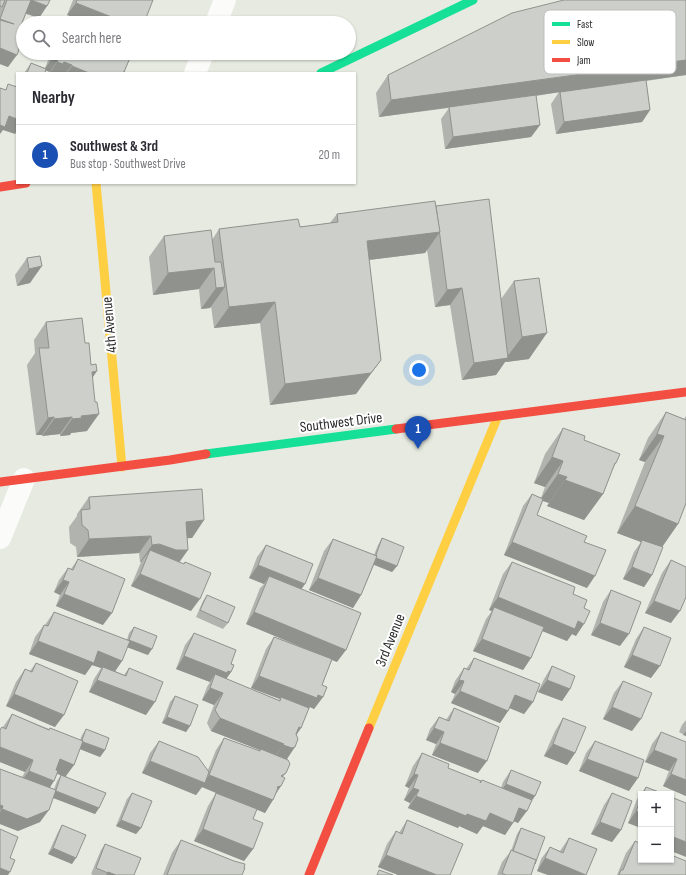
<!DOCTYPE html>
<meta charset="utf-8">
<style>
body{margin:0;font-family:"Sofia Sans Condensed",sans-serif;background:#f7f7f7;color:#2b2b33}
.controls{position:absolute;right:12px;bottom:12px;display:grid;overflow:hidden;border-radius:0px;box-shadow:0 1px 3px #0004}
.controls button{width:36px;height:36px;display:grid;place-items:center;padding:0;border:0;border-bottom:1px solid #e1e1e2;background:#fff;color:#2b2b33;font:20px sans-serif}
.you{position:absolute;left:419px;top:370px;width:14px;height:14px;margin:-10px;border:3px solid #fff;border-radius:50%;background:#1a73e8;box-shadow:0 0 0 6px #1a73e833}
.badge{display:grid;place-items:center;width:26px;height:26px;border-radius:50%;background:#6c6e6a;color:#fff;font-size:13px;font-weight:700}
.pin{position:absolute;translate:-50% -33px;filter:drop-shadow(0 1px 2px #0008)}
.pin::after{content:'';position:absolute;top:21px;width:14px;height:12px;background:inherit;clip-path:polygon(0 0,100% 0,50% 100%)}
.list{margin:0;padding:0;list-style:none}
h2{display:flex;justify-content:space-between;align-items:center;height:52px;margin:0;padding:0 16px;font-size:17px}
h2 small{font-size:13px;font-weight:400;color:#7c7c81}
.list li{display:grid;grid-template-columns:26px 1fr auto;gap:12px;align-items:center;box-sizing:border-box;height:60px;padding:0 16px;border-top:1px solid #e1e1e2}
.list b{display:block;font-size:15px;white-space:nowrap}
.list p{margin:0;font-size:13px;white-space:nowrap;color:#7c7c81}
.list em{font-size:13px;font-style:normal;color:#7c7c81}
.icon{flex:none;width:22px;height:22px;fill:none;stroke:currentColor;stroke-width:2;stroke-linecap:round;stroke-linejoin:round}
.map{position:relative;flex:none;width:686px;height:875px;overflow:hidden}
.search{position:absolute;background:#fff;box-shadow:0 1px 3px #0004;left:16px;top:16px;width:340px;height:44px;display:flex;align-items:center;gap:10px;box-sizing:border-box;padding:0 14px;border-radius:22px;color:#7c7c81;font-size:15px}
.panel{position:absolute;background:#fff;box-shadow:0 1px 3px #0004;left:16px;top:72px;width:340px;height:112px;border-radius:0px}
.map>svg:first-child{display:block}
</style>
<div class="map">
<svg width="686" height="875" viewBox="0 0 686 875">
<rect width="100%" height="100%" fill="#e6eae0"/>
<g fill="none" stroke-linecap="round" stroke-linejoin="round">
<!-- street -->
<g stroke="#fbfcfa" stroke-width="22">
<path d="M 216,23 L 225,0"/>
<path d="M 195,73 L 203,53"/>
<path d="M 0,538 L 24,479"/>
</g>
<!-- fast -->
<g stroke="#16e098" stroke-width="9">
<path d="M 321,73 L 473,0"/>
<path d="M 206,454 L 396,429"/>
</g>
<!-- slow -->
<g stroke="#ffcf43" stroke-width="9">
<path d="M 96,183 L 122,467"/>
<path d="M 369,728 L 498,416"/>
</g>
<!-- jam -->
<g stroke="#f24e42" stroke-width="9">
<path d="M 0,187 L 26,183"/>
<path d="M 396,429 L 686,392"/>
<path d="M 0,482 L 170,460 L 206,454"/>
<path d="M 309,875 L 369,728"/>
</g>
</g>
<!-- wall -->
<g fill="#b0b3ae" fill-rule="evenodd">
<path d="M 0,0 L 50,0 L 47,6 L 39,18 L 26,14 L 20,28 L 8,67 L 0,64 Z"/>
<path d="M 73,0 L 153,0 L 67,15 Z"/>
<path d="M 686,0 L 686,75 L 646,81 L 650,110 L 642,122 L 556,134 L 551,104 L 559,92 L 536,96 L 540,125 L 531,137 L 445,149 L 441,119 L 449,108 L 379,117 L 376,93 L 388,75 Z"/>
<path d="M 51,53 L 132,53 L 124,73 L 49,73 L 50,72 L 46,70 L 45,73 L 24,73 L 31,63 L 45,68 Z"/>
<path d="M 436,206 L 501,299 L 514,281 L 529,359 L 505,362 L 496,375 L 462,380 L 450,305 L 435,307 L 427,249 L 425,253 L 369,260 L 381,360 L 356,394 L 270,405 L 260,323 L 214,328 L 211,306 L 210,308 L 201,309 L 199,289 L 153,295 L 149,257 L 164,236 L 212,240 L 219,229 L 300,227 L 330,223 L 337,214 L 435,207 Z"/>
<path d="M 40,256 L 30,283 L 17,286 L 15,275 L 27,258 Z"/>
<path d="M 46,322 L 85,343 L 92,378 L 87,431 L 71,433 L 70,435 L 60,436 L 60,434 L 42,436 L 42,435 L 36,435 L 27,365 L 35,353 L 34,340 Z"/>
<path d="M 666,412 L 684,419 L 686,416 L 686,503 L 678,524 L 662,547 L 652,575 L 644,587 L 623,579 L 634,552 L 641,542 L 617,533 L 645,462 L 639,460 L 648,438 Z"/>
<path d="M 563,428 L 584,440 L 616,463 L 613,468 L 603,494 L 584,520 L 547,506 L 549,503 L 543,501 L 537,515 L 584,542 L 587,588 L 504,555 L 523,506 L 532,494 L 541,498 L 545,487 L 534,483 L 545,454 Z"/>
<path d="M 89,497 L 204,520 L 192,538 L 187,538 L 179,562 L 184,564 L 185,562 L 191,611 L 131,586 L 141,562 L 140,562 L 139,553 L 77,557 L 76,547 L 70,543 L 69,527 L 77,516 L 77,514 Z"/>
<path d="M 382,538 L 397,566 L 392,572 L 374,565 L 361,595 L 353,608 L 309,590 L 324,551 L 333,539 L 374,555 L 378,545 Z"/>
<path d="M 266,545 L 305,584 L 301,589 L 337,662 L 332,660 L 322,685 L 323,697 L 314,709 L 310,707 L 308,710 L 301,728 L 296,735 L 287,759 L 286,759 L 286,773 L 283,777 L 281,786 L 276,793 L 265,813 L 257,809 L 253,819 L 253,849 L 244,861 L 194,841 L 208,806 L 216,793 L 225,797 L 202,787 L 196,795 L 142,773 L 150,753 L 159,741 L 208,770 L 216,750 L 224,738 L 259,751 L 260,750 L 211,731 L 207,723 L 214,705 L 202,700 L 207,687 L 210,682 L 176,669 L 185,645 L 194,633 L 231,664 L 231,672 L 226,679 L 279,700 L 280,699 L 251,688 L 266,649 L 274,637 L 316,653 L 246,624 L 260,588 L 264,584 L 249,578 L 257,557 Z"/>
<path d="M 78,559 L 103,625 L 56,606 L 60,595 L 54,592 L 59,580 L 68,568 L 71,569 Z"/>
<path d="M 671,560 L 671,623 L 645,613 L 662,573 Z"/>
<path d="M 512,562 L 573,594 L 584,608 L 576,636 L 572,634 L 567,641 L 542,631 L 531,658 L 523,670 L 473,651 L 486,619 L 492,611 L 489,610 L 503,574 Z"/>
<path d="M 611,590 L 620,646 L 591,635 L 603,602 Z"/>
<path d="M 207,595 L 228,623 L 223,629 L 196,617 L 203,601 Z"/>
<path d="M 54,612 L 127,640 L 129,633 L 134,627 L 148,655 L 127,647 L 122,661 L 115,671 L 124,675 L 129,668 L 146,715 L 89,692 L 94,679 L 101,668 L 92,665 L 85,675 L 29,654 L 35,637 L 44,625 L 45,625 Z"/>
<path d="M 644,627 L 651,678 L 624,667 L 636,639 Z"/>
<path d="M 474,658 L 533,702 L 524,714 L 510,708 L 500,723 L 451,703 L 455,694 L 451,692 L 455,681 L 464,668 L 466,669 Z"/>
<path d="M 36,663 L 55,727 L 6,706 L 16,682 L 25,669 L 30,671 Z"/>
<path d="M 552,666 L 570,689 L 562,701 L 538,692 L 544,679 Z"/>
<path d="M 623,681 L 632,731 L 603,719 L 614,693 Z"/>
<path d="M 175,696 L 190,726 L 186,732 L 162,723 L 170,702 Z"/>
<path d="M 454,708 L 478,773 L 432,755 L 436,744 L 426,740 L 430,729 L 439,717 L 446,720 Z"/>
<path d="M 12,714 L 49,729 L 50,728 L 80,740 L 82,735 L 86,729 L 105,750 L 100,757 L 80,749 L 74,765 L 66,776 L 99,808 L 95,814 L 53,798 L 40,822 L 18,831 L 0,824 L 0,769 L 22,777 L 25,772 L 0,762 L 0,729 L 2,727 L 3,727 ZM 57,774 L 61,775 L 57,781 L 54,789 L 50,788 Z"/>
<path d="M 563,718 L 575,753 L 567,765 L 544,756 L 555,731 Z"/>
<path d="M 686,720 L 686,736 L 679,732 L 682,725 Z"/>
<path d="M 661,732 L 686,742 L 686,796 L 663,786 L 669,771 L 645,762 L 652,744 Z"/>
<path d="M 595,741 L 629,791 L 579,771 L 586,753 Z"/>
<path d="M 422,753 L 448,768 L 481,781 L 501,788 L 503,782 L 511,770 L 535,796 L 518,823 L 514,821 L 505,835 L 483,826 L 477,834 L 459,826 L 458,828 L 408,808 L 410,803 L 404,800 L 409,788 L 405,786 L 413,766 Z"/>
<path d="M 646,787 L 664,794 L 641,794 L 641,828 L 628,823 L 637,799 Z"/>
<path d="M 132,793 L 141,828 L 136,834 L 116,826 L 127,799 Z"/>
<path d="M 612,793 L 621,830 L 612,842 L 591,834 L 604,805 Z"/>
<path d="M 407,820 L 450,875 L 398,875 L 378,867 L 387,844 L 396,831 L 399,833 Z"/>
<path d="M 62,825 L 72,864 L 48,854 L 58,832 Z"/>
<path d="M 521,828 L 531,875 L 497,875 L 502,862 L 511,851 L 517,834 Z"/>
<path d="M 569,838 L 597,849 L 586,875 L 548,875 L 537,871 L 541,859 L 550,847 L 560,851 Z"/>
<path d="M 181,840 L 242,875 L 163,875 L 172,853 Z"/>
<path d="M 635,841 L 686,875 L 617,875 L 626,853 Z"/>
<path d="M 105,844 L 134,875 L 93,875 L 91,874 L 101,850 Z"/>
</g>
<!-- shaded-wall -->
<g fill="#90928d">
<path d="M 31,0 L 47,6 L 39,18 L 22,12 Z"/>
<path d="M 76,3 L 127,23 L 87,23 L 67,15 Z"/>
<path d="M 0,48 L 17,55 L 8,67 L 0,64 Z"/>
<path d="M 53,57 L 58,60 L 50,72 L 44,70 Z"/>
<path d="M 686,60 L 686,75 L 379,117 L 391,100 Z"/>
<path d="M 57,62 L 64,62 L 72,65 L 66,73 L 50,73 Z"/>
<path d="M 72,66 L 89,73 L 67,73 Z"/>
<path d="M 650,110 L 642,122 L 556,134 L 564,122 Z"/>
<path d="M 9,116 L 17,119 L 17,131 L 15,134 L 3,130 L 0,134 L 0,125 Z"/>
<path d="M 540,125 L 531,137 L 445,149 L 453,137 Z"/>
<path d="M 440,232 L 425,253 L 352,262 L 367,241 Z"/>
<path d="M 42,266 L 30,283 L 17,286 L 29,269 Z"/>
<path d="M 214,268 L 199,289 L 153,295 L 168,273 Z"/>
<path d="M 225,287 L 210,308 L 201,309 L 216,288 Z"/>
<path d="M 462,288 L 450,305 L 435,307 L 447,290 Z"/>
<path d="M 275,302 L 260,323 L 214,328 L 229,307 Z"/>
<path d="M 547,333 L 529,359 L 505,362 L 496,375 L 462,380 L 474,363 L 506,358 L 522,337 Z"/>
<path d="M 381,360 L 356,394 L 270,405 L 285,384 Z"/>
<path d="M 97,371 L 85,389 L 92,372 Z"/>
<path d="M 99,414 L 87,431 L 71,433 L 70,435 L 60,436 L 72,419 L 81,416 Z"/>
<path d="M 54,417 L 42,435 L 36,435 L 48,418 Z"/>
<path d="M 72,417 L 60,434 L 42,436 L 54,419 Z"/>
<path d="M 657,434 L 664,436 L 645,462 L 639,460 Z"/>
<path d="M 552,457 L 563,461 L 545,487 L 534,483 Z"/>
<path d="M 558,474 L 567,477 L 549,503 L 540,500 Z"/>
<path d="M 565,480 L 603,494 L 584,520 L 547,506 Z"/>
<path d="M 635,506 L 678,524 L 660,550 L 642,540 L 641,542 L 617,533 Z"/>
<path d="M 204,520 L 192,538 L 174,539 L 186,522 Z"/>
<path d="M 151,536 L 139,553 L 77,557 L 89,539 Z"/>
<path d="M 512,542 L 595,576 L 587,588 L 504,555 Z"/>
<path d="M 159,544 L 188,550 L 176,567 L 150,550 L 141,562 L 140,562 L 152,545 Z"/>
<path d="M 375,557 L 397,566 L 392,572 L 370,563 Z"/>
<path d="M 258,565 L 305,584 L 296,597 L 269,576 L 264,584 L 249,578 Z"/>
<path d="M 632,567 L 652,575 L 644,587 L 623,579 Z"/>
<path d="M 140,574 L 200,599 L 191,611 L 131,586 Z"/>
<path d="M 318,578 L 361,595 L 353,608 L 309,590 Z"/>
<path d="M 63,580 L 69,582 L 60,595 L 54,592 Z"/>
<path d="M 64,594 L 112,613 L 103,625 L 56,606 Z"/>
<path d="M 498,597 L 578,621 L 584,624 L 576,636 L 572,634 L 567,641 L 493,611 L 494,607 L 492,611 L 489,610 Z"/>
<path d="M 654,601 L 680,611 L 671,623 L 645,613 Z"/>
<path d="M 254,612 L 346,650 L 337,662 L 246,624 Z"/>
<path d="M 600,623 L 629,634 L 620,646 L 591,635 Z"/>
<path d="M 482,639 L 531,658 L 523,670 L 473,651 Z"/>
<path d="M 129,640 L 152,649 L 148,655 L 124,646 Z"/>
<path d="M 38,641 L 98,651 L 122,661 L 114,673 L 103,667 L 101,668 L 92,665 L 85,675 L 29,654 Z"/>
<path d="M 632,655 L 660,666 L 651,678 L 624,667 Z"/>
<path d="M 184,656 L 228,671 L 231,672 L 222,685 L 215,674 L 210,682 L 176,669 Z"/>
<path d="M 259,676 L 318,695 L 323,697 L 314,709 L 310,707 L 308,710 L 281,697 L 280,699 L 251,688 Z"/>
<path d="M 97,680 L 155,702 L 146,715 L 89,692 Z"/>
<path d="M 459,680 L 464,681 L 455,694 L 451,692 Z"/>
<path d="M 547,680 L 570,689 L 562,701 L 538,692 Z"/>
<path d="M 210,688 L 223,693 L 214,705 L 202,700 Z"/>
<path d="M 460,691 L 508,711 L 500,723 L 451,703 Z"/>
<path d="M 14,694 L 64,715 L 55,727 L 6,706 Z"/>
<path d="M 515,695 L 533,702 L 524,714 L 507,707 Z"/>
<path d="M 612,707 L 641,719 L 632,731 L 603,719 Z"/>
<path d="M 167,717 L 190,726 L 186,732 L 162,723 Z"/>
<path d="M 220,718 L 284,744 L 275,756 L 211,731 Z"/>
<path d="M 299,727 L 301,728 L 293,740 Z"/>
<path d="M 434,728 L 444,732 L 436,744 L 426,740 Z"/>
<path d="M 686,731 L 686,736 L 683,735 Z"/>
<path d="M 81,741 L 105,750 L 100,757 L 77,748 Z"/>
<path d="M 440,743 L 487,761 L 478,773 L 432,755 Z"/>
<path d="M 553,744 L 575,753 L 567,765 L 544,756 Z"/>
<path d="M 283,745 L 295,747 L 287,759 L 283,760 L 275,757 Z"/>
<path d="M 0,747 L 33,760 L 25,772 L 0,762 Z"/>
<path d="M 654,750 L 677,759 L 669,771 L 645,762 Z"/>
<path d="M 60,759 L 74,765 L 65,777 L 51,771 Z"/>
<path d="M 587,759 L 638,778 L 629,791 L 579,771 Z"/>
<path d="M 150,761 L 204,783 L 209,775 L 277,787 L 281,786 L 273,798 L 273,800 L 265,813 L 202,787 L 196,795 L 142,773 Z"/>
<path d="M 29,771 L 54,781 L 46,793 L 20,783 Z"/>
<path d="M 414,774 L 418,775 L 409,788 L 405,786 Z"/>
<path d="M 671,774 L 686,780 L 686,796 L 663,786 Z"/>
<path d="M 506,784 L 535,796 L 526,808 L 497,796 Z"/>
<path d="M 413,788 L 419,790 L 410,803 L 404,800 Z"/>
<path d="M 55,791 L 99,808 L 95,814 L 51,797 Z"/>
<path d="M 416,796 L 467,814 L 490,813 L 513,823 L 505,835 L 483,826 L 477,834 L 459,826 L 458,828 L 408,808 Z"/>
<path d="M 0,805 L 3,806 L 0,811 Z"/>
<path d="M 519,808 L 527,811 L 518,823 L 511,820 Z"/>
<path d="M 2,809 L 49,810 L 40,822 L 18,831 L 0,824 L 0,812 Z"/>
<path d="M 636,811 L 641,812 L 641,828 L 628,823 Z"/>
<path d="M 121,820 L 141,828 L 136,834 L 116,826 Z"/>
<path d="M 600,822 L 621,830 L 612,842 L 591,834 Z"/>
<path d="M 203,829 L 253,849 L 244,861 L 194,841 Z"/>
<path d="M 671,836 L 686,842 L 686,857 L 671,851 Z"/>
<path d="M 53,848 L 76,858 L 72,864 L 48,854 Z"/>
<path d="M 386,855 L 437,875 L 398,875 L 378,867 Z"/>
<path d="M 545,858 L 586,875 L 548,875 L 537,871 Z"/>
<path d="M 0,868 L 10,872 L 8,875 L 0,875 Z"/>
<path d="M 108,872 L 116,875 L 106,875 Z"/>
</g>
<!-- building -->
<g fill="#cdd0ca" stroke="#90928d">
<path d="M 0,0 L 5,0 L 2,7 L 0,6 Z"/>
<path d="M 7,0 L 50,0 L 47,6 L 31,0 L 20,28 L 23,29 L 23,38 L 17,55 L 0,48 L 0,20 L 14,24 L 0,19 Z"/>
<path d="M 77,0 L 153,0 L 144,23 L 127,23 L 76,3 Z"/>
<path d="M 564,0 L 686,0 L 686,60 L 391,100 L 388,75 L 512,13 Z"/>
<path d="M 58,17 L 76,23 L 56,23 Z"/>
<path d="M 54,53 L 132,53 L 124,72 L 123,72 L 122,73 L 89,73 L 72,66 L 72,65 L 64,62 L 63,64 L 57,62 L 58,60 L 53,57 Z"/>
<path d="M 31,63 L 46,69 L 45,73 L 27,73 Z"/>
<path d="M 646,80 L 650,110 L 564,122 L 560,92 Z"/>
<path d="M 8,84 L 17,87 L 17,119 L 9,116 L 5,127 L 0,125 L 0,88 L 6,90 Z"/>
<path d="M 536,95 L 540,125 L 453,137 L 449,107 Z"/>
<path d="M 489,199 L 508,358 L 474,363 L 462,288 L 447,290 L 436,206 Z"/>
<path d="M 435,201 L 440,232 L 367,241 L 381,360 L 371,373 L 285,384 L 275,302 L 229,307 L 219,229 L 298,219 L 300,227 L 338,222 L 337,214 Z"/>
<path d="M 211,230 L 215,262 L 221,262 L 225,287 L 216,288 L 214,268 L 168,273 L 164,236 Z"/>
<path d="M 40,256 L 42,266 L 29,269 L 27,258 Z"/>
<path d="M 539,278 L 547,333 L 522,337 L 514,281 Z"/>
<path d="M 82,318 L 85,343 L 89,343 L 91,365 L 96,364 L 97,371 L 92,372 L 95,402 L 97,402 L 99,414 L 81,416 L 82,418 L 72,419 L 72,417 L 54,419 L 54,417 L 48,418 L 39,348 L 49,348 L 46,322 Z"/>
<path d="M 666,412 L 686,420 L 686,503 L 678,524 L 635,506 L 664,436 L 657,434 Z"/>
<path d="M 563,428 L 585,436 L 584,440 L 620,454 L 616,463 L 615,463 L 603,494 L 565,480 L 567,477 L 558,474 L 563,461 L 552,457 Z"/>
<path d="M 202,489 L 204,520 L 186,522 L 188,550 L 176,550 L 159,544 L 152,545 L 151,536 L 89,539 L 88,530 L 82,525 L 81,510 L 90,509 L 89,497 Z"/>
<path d="M 532,494 L 543,499 L 537,515 L 587,536 L 584,542 L 606,550 L 595,576 L 512,542 Z"/>
<path d="M 382,538 L 404,547 L 397,566 L 376,558 L 377,556 L 376,555 Z"/>
<path d="M 333,539 L 377,556 L 361,595 L 318,578 Z"/>
<path d="M 642,540 L 663,547 L 652,575 L 632,567 Z"/>
<path d="M 266,545 L 313,564 L 305,584 L 258,565 Z"/>
<path d="M 150,550 L 184,564 L 185,562 L 211,573 L 200,599 L 140,574 Z"/>
<path d="M 78,559 L 125,579 L 112,613 L 64,594 L 69,582 L 63,580 L 68,568 L 73,570 Z"/>
<path d="M 671,560 L 686,567 L 686,597 L 680,611 L 654,601 Z"/>
<path d="M 512,562 L 575,587 L 573,594 L 587,600 L 584,608 L 590,611 L 584,624 L 578,621 L 575,629 L 498,597 Z"/>
<path d="M 269,576 L 361,613 L 346,650 L 254,612 Z"/>
<path d="M 611,590 L 641,602 L 629,634 L 600,623 Z"/>
<path d="M 207,595 L 235,607 L 228,623 L 200,610 Z"/>
<path d="M 494,607 L 544,627 L 531,658 L 482,639 Z"/>
<path d="M 54,612 L 130,641 L 122,661 L 98,651 L 94,663 L 38,641 L 44,625 L 48,626 Z"/>
<path d="M 134,627 L 157,636 L 152,649 L 129,640 Z"/>
<path d="M 644,627 L 671,638 L 660,666 L 632,655 Z"/>
<path d="M 194,633 L 236,650 L 231,664 L 234,665 L 231,672 L 228,671 L 227,673 L 184,656 Z"/>
<path d="M 274,637 L 332,659 L 322,685 L 327,687 L 323,697 L 318,695 L 317,698 L 259,676 Z"/>
<path d="M 474,658 L 540,684 L 533,702 L 515,695 L 508,711 L 460,691 L 464,681 L 459,680 L 464,668 L 469,670 Z"/>
<path d="M 36,663 L 78,681 L 64,715 L 14,694 L 25,669 L 32,672 Z"/>
<path d="M 552,666 L 575,676 L 570,689 L 547,680 Z"/>
<path d="M 103,667 L 126,676 L 129,668 L 163,682 L 155,702 L 97,680 Z"/>
<path d="M 215,674 L 280,701 L 281,697 L 309,708 L 301,728 L 299,727 L 296,734 L 298,739 L 295,747 L 292,748 L 283,745 L 284,744 L 220,718 L 215,710 L 223,693 L 210,688 Z"/>
<path d="M 623,681 L 652,693 L 641,719 L 612,707 Z"/>
<path d="M 175,696 L 198,705 L 190,726 L 167,717 Z"/>
<path d="M 454,708 L 499,727 L 487,761 L 440,743 L 444,732 L 434,728 L 439,717 L 449,721 Z"/>
<path d="M 12,714 L 49,730 L 50,728 L 83,741 L 74,765 L 60,759 L 56,770 L 58,771 L 54,781 L 29,771 L 33,760 L 0,747 L 0,730 L 2,727 L 6,729 Z"/>
<path d="M 563,718 L 586,727 L 575,753 L 553,744 Z"/>
<path d="M 86,729 L 109,738 L 105,750 L 83,742 L 83,741 L 82,740 Z"/>
<path d="M 661,732 L 686,742 L 686,780 L 671,774 L 677,759 L 654,750 Z"/>
<path d="M 224,738 L 260,751 L 261,749 L 288,760 L 290,764 L 286,773 L 281,776 L 285,778 L 281,786 L 277,787 L 278,788 L 273,800 L 209,775 Z"/>
<path d="M 159,741 L 198,757 L 209,772 L 205,783 L 150,761 Z"/>
<path d="M 595,741 L 644,760 L 638,778 L 587,759 Z"/>
<path d="M 422,753 L 449,764 L 448,768 L 481,781 L 480,783 L 482,780 L 532,800 L 527,811 L 519,808 L 513,823 L 490,813 L 486,821 L 467,814 L 466,816 L 416,796 L 419,790 L 413,788 L 418,775 L 414,774 Z"/>
<path d="M 0,769 L 56,790 L 49,810 L 27,819 L 2,809 L 3,806 L 0,805 Z"/>
<path d="M 511,770 L 541,782 L 535,796 L 506,784 Z"/>
<path d="M 61,775 L 106,793 L 99,808 L 56,791 L 56,790 Z"/>
<path d="M 646,787 L 664,794 L 643,794 Z"/>
<path d="M 132,793 L 152,801 L 141,828 L 121,820 Z"/>
<path d="M 216,793 L 257,809 L 253,819 L 263,823 L 253,849 L 203,829 Z"/>
<path d="M 612,793 L 632,801 L 621,830 L 600,822 Z"/>
<path d="M 671,797 L 686,803 L 686,842 L 671,836 Z"/>
<path d="M 641,799 L 641,812 L 636,811 Z"/>
<path d="M 407,820 L 463,844 L 450,875 L 437,875 L 386,855 L 396,831 L 402,834 Z"/>
<path d="M 62,825 L 86,835 L 76,858 L 53,848 Z"/>
<path d="M 521,828 L 545,837 L 535,864 L 536,860 L 513,851 Z"/>
<path d="M 0,829 L 18,837 L 10,858 L 15,860 L 10,872 L 0,868 Z"/>
<path d="M 569,838 L 597,849 L 586,875 L 545,858 L 550,847 L 563,853 Z"/>
<path d="M 181,840 L 234,861 L 245,864 L 244,868 L 245,868 L 242,875 L 167,875 Z"/>
<path d="M 635,841 L 641,844 L 641,860 L 671,860 L 671,855 L 686,861 L 686,875 L 619,875 L 621,870 L 623,870 Z"/>
<path d="M 105,844 L 141,858 L 134,875 L 116,875 L 108,872 L 108,873 L 96,868 Z"/>
<path d="M 511,850 L 536,860 L 531,875 L 506,875 L 502,873 Z"/>
<path d="M 379,870 L 393,875 L 377,875 Z"/>
</g>
<g text-anchor="middle" stroke-width="4" stroke-linejoin="round" paint-order="stroke">
<!-- street labels -->
<g font-size="15" fill="#2b2b2b" stroke="#fff">
<text transform="translate(109 325) rotate(-95)" y="5">4th Avenue</text>
<text transform="translate(341 422) rotate(-7)" y="5">Southwest Drive</text>
<text transform="translate(390 640) rotate(-68)" y="5">3rd Avenue</text>
</g>
</g>
<!-- legend -->
<rect x="544" y="10" width="132" height="64" rx="6" fill="#fff" stroke="#bfbfbf" stroke-width="1"/>
<rect x="552" y="22" width="18" height="4" fill="#16e098"/>
<rect x="552" y="40" width="18" height="4" fill="#ffcf43"/>
<rect x="552" y="58" width="18" height="4" fill="#f24e42"/>
<g font-size="11" fill="#2b2b2b">
<text x="577" y="28">Fast</text>
<text x="577" y="46">Slow</text>
<text x="577" y="64">Jam</text>
</g>
</svg>
<div class="controls">
<button>+</button>
<button>−</button>
</div>
<div class="you"></div>
<div class="pin badge" style="left:418px;top:449px;background:#1a4fb4">1</div>
<div class="search"><svg class="icon" aria-label="search" viewBox="0 0 24 24"><circle cx="10" cy="10" r="6"/><path d="M15 15l6 6"/></svg>Search here</div>
<section class="panel">
<h2>Nearby<small></small></h2>
<ul class="list">
<li><span class="badge" style="background:#1a4fb4">1</span><div><b>Southwest &amp; 3rd</b><p>Bus stop · Southwest Drive</p></div><em>20 m</em></li>
</ul>
</section>
</div>
